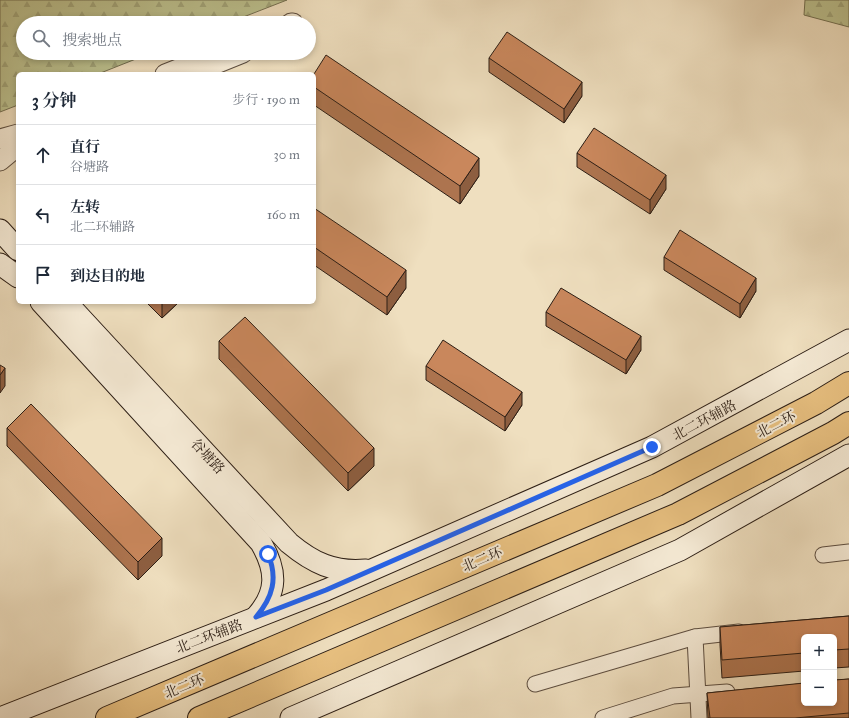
<!DOCTYPE html>
<html lang="zh">
<meta charset="utf-8">
<style>
body{margin:0;font-family:"IM FELL Great Primer","Noto Serif SC",serif;background:#f6f6f7;color:#1f2937}
.controls{position:absolute;right:12px;bottom:12px;display:grid;overflow:hidden;border-radius:6px;box-shadow:0 2px 6px #0003}
.controls button{width:36px;height:36px;display:grid;place-items:center;padding:0;border:0;border-bottom:1px solid #e0e1e3;background:#fff;color:#1f2937;font:20px sans-serif}
.stop{position:absolute;width:12px;height:12px;margin:-9px;border:3px solid #2563eb;border-radius:50%;background:#fff}
.stop.end{background:#2563eb;border-color:#fff;box-shadow:0 1px 4px #0008}
.list{margin:0;padding:0;list-style:none}
h2{display:flex;justify-content:space-between;align-items:center;height:52px;margin:0;padding:0 16px;font-size:17px}
h2 small{font-size:13px;font-weight:400;color:#747a83}
.list li{display:grid;grid-template-columns:26px 1fr auto;gap:12px;align-items:center;box-sizing:border-box;height:60px;padding:0 16px;border-top:1px solid #e0e1e3}
.list b{display:block;font-size:15px;white-space:nowrap}
.list p{margin:0;font-size:13px;white-space:nowrap;color:#747a83}
.list em{font-size:13px;font-style:normal;color:#747a83}
.icon{flex:none;width:22px;height:22px;fill:none;stroke:currentColor;stroke-width:2;stroke-linecap:round;stroke-linejoin:round}
.map{position:relative;flex:none;width:849px;height:718px;overflow:hidden}
.search{position:absolute;background:#fff;box-shadow:0 2px 6px #0003;left:16px;top:16px;width:300px;height:44px;display:flex;align-items:center;gap:10px;box-sizing:border-box;padding:0 14px;border-radius:22px;color:#747a83;font-size:15px}
.panel{position:absolute;background:#fff;box-shadow:0 2px 6px #0003;left:16px;top:72px;width:300px;height:232px;border-radius:6px}
.map>svg:first-child{display:block}
</style>
<div class="map">
<svg width="849" height="718" viewBox="0 0 849 718">
<defs>
<pattern id="forest-firs" width="22" height="20" patternUnits="userSpaceOnUse"><rect width="22" height="20" fill="#bcc18f"/><path d="M5 1l3.5 6h-7zM16 11l3.5 6h-7z" fill="#a2a57a"/></pattern>
</defs>
<rect width="100%" height="100%" fill="#efdfbf"/>
<filter id="stains"><feTurbulence type="fractalNoise" baseFrequency=".005" numOctaves="4"/><feColorMatrix values="0 0 0 0 .2 0 0 0 0 .09 0 0 0 0 .02 0 0 0 .5 -.17"/></filter>
<radialGradient id="worn" r=".72"><stop offset=".6" stop-color="#630" stop-opacity="0"/><stop offset="1" stop-color="#630" stop-opacity=".3"/></radialGradient>
<!-- forest -->
<g fill="url(#forest-firs)" stroke="#747052">
<path d="M 0,0 L 287,0 L 228,23 L 23,23 L 23,53 L 151,53 L 98,74 L 18,74 L 18,105 L 0,112 Z"/>
<path d="M 805,0 L 849,0 L 849,27 L 804,15 Z"/>
</g>
<g fill="none" stroke-linecap="round" stroke-linejoin="round">
<!-- minor casing -->
<g stroke="#5d4e40" stroke-width="17">
<g id="minor">
<path d="M 823,555 L 849,552"/>
<path d="M 695,637 L 699,718"/>
<path d="M 535,684 L 695,637 L 739,632"/>
<path d="M 603,718 L 673,696 L 727,692"/>
</g>
</g>
<!-- tertiary casing -->
<g stroke="#5d4e40" stroke-width="21">
<g id="tertiary">
<path d="M 291,23 L 293,23"/>
<path d="M 165,74 L 203,59"/>
<path d="M 191,74 L 243,53"/>
<path d="M 0,139 L 18,134"/>
<path d="M 0,161 L 18,146"/>
</g>
</g>
<!-- secondary casing -->
<g stroke="#2c1e15" stroke-width="23">
<g id="secondary">
<path d="M 0,230 L 18,250"/>
<path d="M 0,264 L 18,277"/>
<path d="M 41,302 L 261,543 C 277,571 278,592 256,617"/>
<path d="M 66,302 L 289,543 C 313,563 334,573 366,570"/>
<path d="M 0,718 L 326,590 L 652,447 L 849,340"/>
<path d="M 291,718 L 680,550 L 849,455"/>
</g>
</g>
<!-- trunk casing -->
<g stroke="#2c1e15" stroke-width="24">
<g id="trunk">
<path d="M 107,718 L 657,485 L 816,403 L 849,383"/>
<path d="M 199,718 L 678,514 L 833,433 L 849,423"/>
</g>
</g>
<!-- minor -->
<use href="#minor" stroke="#f5ead5" stroke-width="15"/>
<!-- tertiary -->
<use href="#tertiary" stroke="#f5ead5" stroke-width="19"/>
<!-- secondary -->
<use href="#secondary" stroke="#f5ead5" stroke-width="21"/>
<!-- trunk -->
<use href="#trunk" stroke="#e8c080" stroke-width="22"/>
</g>
<!-- wall -->
<g fill="#ad744f" stroke="#2c1e15">
<path d="M 489,58 L 582,96 L 564,123 L 489,72 Z"/>
<path d="M 314,74 L 479,176 L 460,204 L 314,105 Z"/>
<path d="M 577,153 L 666,189 L 650,214 L 577,167 Z"/>
<path d="M 314,208 L 406,288 L 387,315 L 314,265 Z"/>
<path d="M 664,257 L 756,291 L 740,318 L 664,270 Z"/>
<path d="M 146,302 L 179,302 L 162,318 Z"/>
<path d="M 546,312 L 641,350 L 626,374 L 546,326 Z"/>
<path d="M 219,341 L 374,466 L 348,491 L 219,359 Z"/>
<path d="M 426,366 L 522,405 L 505,431 L 426,380 Z"/>
<path d="M 7,428 L 162,556 L 138,580 L 7,446 Z"/>
<path d="M 849,616 L 849,667 L 834,668 L 834,637 L 804,637 L 804,671 L 722,678 L 720,645 L 720,627 Z"/>
<path d="M 849,679 L 849,718 L 708,718 L 707,693 Z"/>
</g>
<!-- shaded-wall -->
<g fill="#8d5e40" stroke="#2c1e15">
<path d="M 582,82 L 582,96 L 564,123 L 564,109 Z"/>
<path d="M 479,158 L 479,176 L 460,204 L 460,186 Z"/>
<path d="M 666,175 L 666,189 L 650,214 L 650,200 Z"/>
<path d="M 406,270 L 406,288 L 387,315 L 387,297 Z"/>
<path d="M 756,278 L 756,291 L 740,318 L 740,304 Z"/>
<path d="M 162,302 L 179,302 L 162,318 Z"/>
<path d="M 641,336 L 641,350 L 626,374 L 626,360 Z"/>
<path d="M 5,368 L 5,386 L 0,393 L 0,375 Z"/>
<path d="M 522,392 L 522,405 L 505,431 L 505,417 Z"/>
<path d="M 374,448 L 374,466 L 348,491 L 348,473 Z"/>
<path d="M 162,538 L 162,556 L 138,580 L 138,562 Z"/>
</g>
<!-- building -->
<g fill="#c9875c" stroke="#2c1e15">
<path d="M 507,32 L 582,82 L 564,109 L 489,58 Z"/>
<path d="M 326,55 L 479,158 L 460,186 L 314,87 L 314,74 Z"/>
<path d="M 594,128 L 666,175 L 650,200 L 577,153 Z"/>
<path d="M 314,208 L 406,270 L 387,297 L 314,247 Z"/>
<path d="M 680,230 L 756,278 L 740,304 L 664,257 Z"/>
<path d="M 561,288 L 641,336 L 626,360 L 546,312 Z"/>
<path d="M 245,317 L 374,448 L 348,473 L 219,341 Z"/>
<path d="M 443,340 L 522,392 L 505,417 L 426,366 Z"/>
<path d="M 0,365 L 5,368 L 0,375 Z"/>
<path d="M 31,404 L 162,538 L 138,562 L 7,428 Z"/>
<path d="M 849,616 L 849,649 L 834,650 L 834,637 L 804,637 L 804,653 L 722,660 L 720,627 Z"/>
<path d="M 849,679 L 849,713 L 795,718 L 710,718 L 707,693 L 804,683 L 804,703 L 834,703 L 834,680 Z"/>
</g>
<g fill="none" stroke-linecap="round" stroke-linejoin="round">
<!-- route -->
<path stroke="#2563eb" stroke-width="5" d="M 268,554 C 278,578 273,597 256,617 L 326,590 L 652,447"/>
</g>
<g text-anchor="middle" stroke-width="4" stroke-linejoin="round" paint-order="stroke">
<!-- street labels -->
<g font-size="14" fill="#2c1e15" stroke="#f5ead5">
<text transform="translate(704 420) rotate(-28)" y="5">北二环辅路</text>
<text transform="translate(776 424) rotate(-27)" y="5">北二环</text>
<text transform="translate(208 456) rotate(47)" y="5">谷塘路</text>
<text transform="translate(482 559) rotate(-23)" y="5">北二环</text>
<text transform="translate(209 636) rotate(-21)" y="5">北二环辅路</text>
<text transform="translate(184 686) rotate(-22)" y="5">北二环</text>
</g>
</g>
<rect width="100%" height="100%" filter="url(#stains)"/>
<rect width="100%" height="100%" fill="url(#worn)"/>
</svg>
<div class="controls">
<button>+</button>
<button>−</button>
</div>
<div class="stop" style="left:268px;top:554px"></div>
<div class="stop end" style="left:652px;top:447px"></div>
<div class="search"><svg class="icon" aria-label="search" viewBox="0 0 24 24"><circle cx="10" cy="10" r="6"/><path d="M15 15l6 6"/></svg>搜索地点</div>
<section class="panel">
<h2>3 分钟<small>步行 · 190 m</small></h2>
<ul class="list">
<li><svg class="icon" aria-label="ahead" viewBox="0 0 24 24"><path d="M12 20V5M6 11l6-6 6 6"/></svg><div><b>直行</b><p>谷塘路</p></div><em>30 m</em></li>
<li><svg class="icon" aria-label="left" viewBox="0 0 24 24"><path d="M17 20v-9H6M10 6l-5 5 5 5"/></svg><div><b>左转</b><p>北二环辅路</p></div><em>160 m</em></li>
<li><svg class="icon" aria-label="arrive" viewBox="0 0 24 24"><path d="M6 21V4h12l-3 4 3 4H6"/></svg><div><b>到达目的地</b></div></li>
</ul>
</section>
</div>
